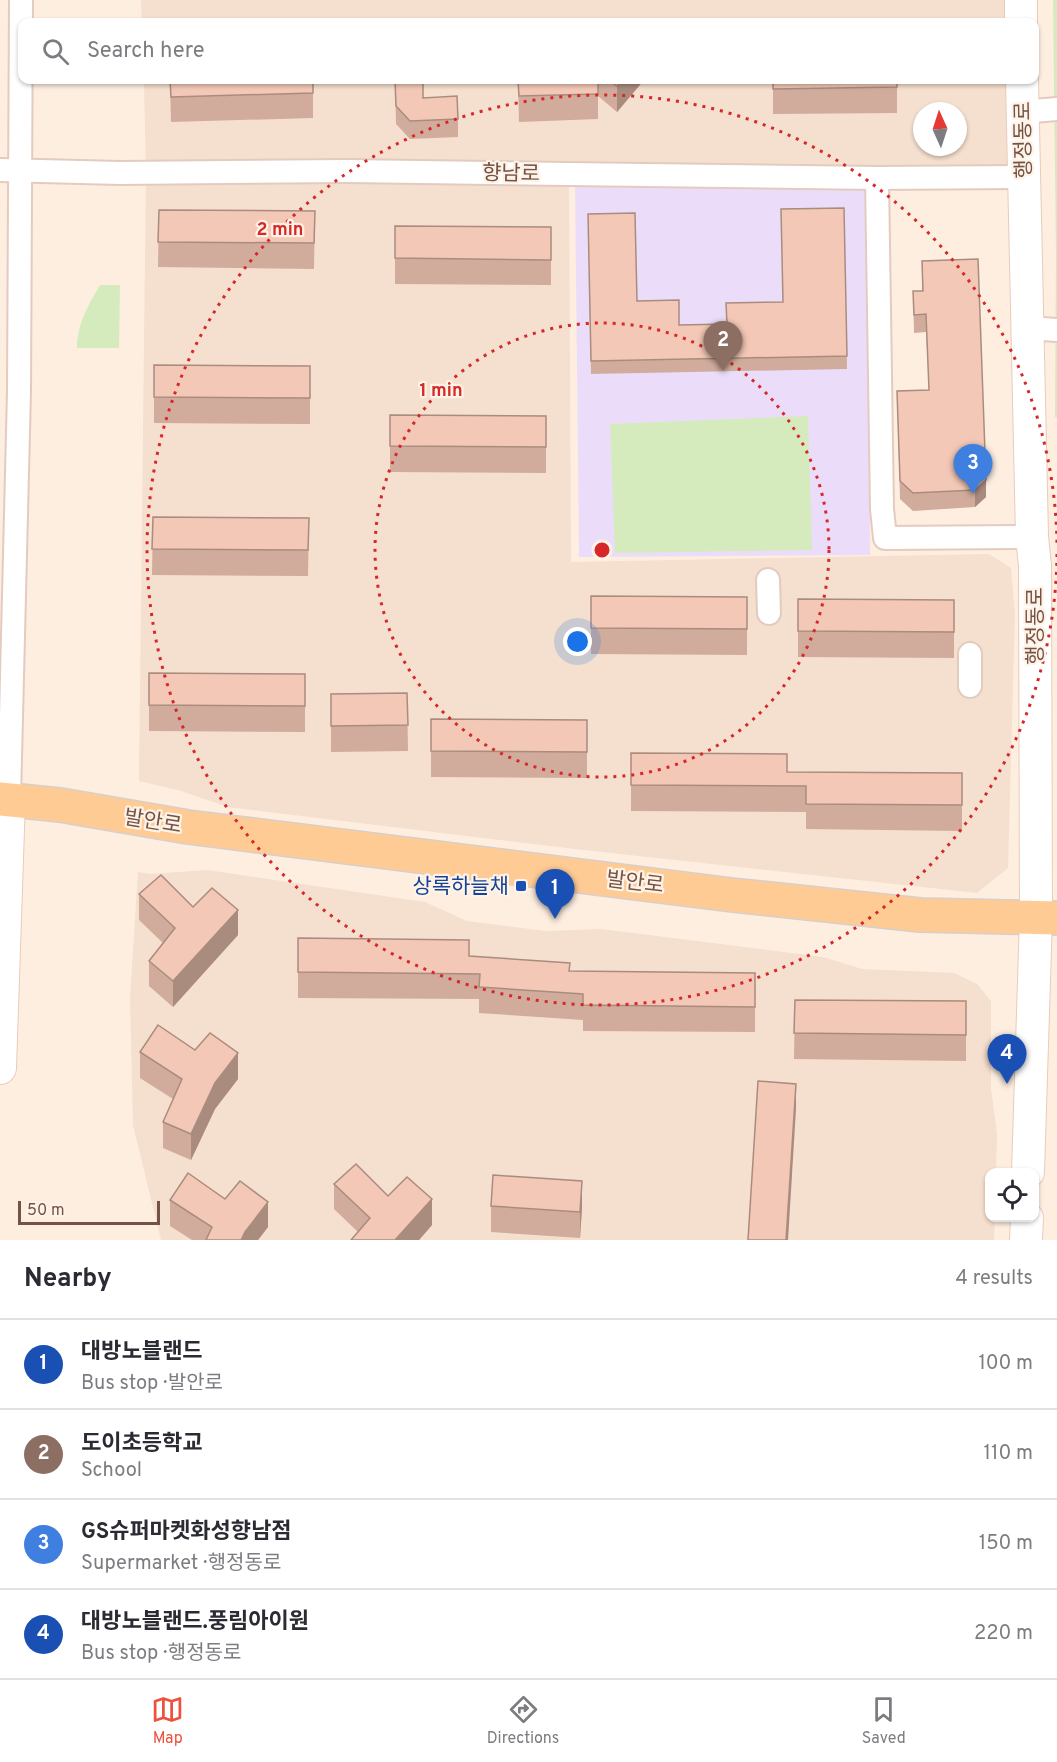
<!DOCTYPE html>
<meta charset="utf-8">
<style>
body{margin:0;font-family:Overpass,"Noto Sans KR",sans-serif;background:#f2f2f3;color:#2b2b33}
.controls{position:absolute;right:18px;bottom:18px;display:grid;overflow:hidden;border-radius:12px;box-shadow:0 2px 4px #0004}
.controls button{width:54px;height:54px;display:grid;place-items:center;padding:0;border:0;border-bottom:2px solid #e1e1e2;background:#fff;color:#2b2b33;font:30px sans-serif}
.compass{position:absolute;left:913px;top:102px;width:54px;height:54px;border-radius:50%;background:#fff;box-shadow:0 2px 4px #0004;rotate:357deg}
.scale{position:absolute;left:18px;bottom:15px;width:142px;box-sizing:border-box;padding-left:6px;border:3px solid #745246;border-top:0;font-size:16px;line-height:21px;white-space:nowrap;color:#745246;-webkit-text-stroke:4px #fff3e7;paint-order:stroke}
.you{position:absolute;left:578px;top:642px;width:21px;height:21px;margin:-15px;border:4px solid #fff;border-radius:50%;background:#1a73e8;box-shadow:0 0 0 9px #1a73e833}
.badge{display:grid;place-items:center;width:39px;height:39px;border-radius:50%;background:#ed523f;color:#fff;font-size:20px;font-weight:700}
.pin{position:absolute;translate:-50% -50px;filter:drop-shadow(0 2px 3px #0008)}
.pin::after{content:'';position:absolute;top:32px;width:21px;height:18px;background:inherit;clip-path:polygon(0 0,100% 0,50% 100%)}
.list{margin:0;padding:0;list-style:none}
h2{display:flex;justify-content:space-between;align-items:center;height:78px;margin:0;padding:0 24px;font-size:26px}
h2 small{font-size:20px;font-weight:400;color:#7c7c81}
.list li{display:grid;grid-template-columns:39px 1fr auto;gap:18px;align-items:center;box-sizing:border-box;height:90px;padding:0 24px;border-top:2px solid #e1e1e2}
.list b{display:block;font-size:22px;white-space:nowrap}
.list p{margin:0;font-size:20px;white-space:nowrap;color:#7c7c81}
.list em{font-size:20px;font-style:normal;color:#7c7c81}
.icon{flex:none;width:33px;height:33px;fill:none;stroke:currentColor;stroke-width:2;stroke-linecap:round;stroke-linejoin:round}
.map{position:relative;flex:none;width:1057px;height:1240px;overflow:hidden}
.search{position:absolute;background:#fff;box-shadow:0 2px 4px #0004;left:18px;right:18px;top:18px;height:66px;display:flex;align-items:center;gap:15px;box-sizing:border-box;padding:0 21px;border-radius:12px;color:#7c7c81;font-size:22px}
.sheet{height:438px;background:#fff}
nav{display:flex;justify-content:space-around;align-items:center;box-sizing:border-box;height:84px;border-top:2px solid #e1e1e2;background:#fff;font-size:16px;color:#7c7c81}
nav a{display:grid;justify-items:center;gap:3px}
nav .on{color:#ed523f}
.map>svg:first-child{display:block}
</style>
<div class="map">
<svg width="1057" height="1240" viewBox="0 0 1057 1240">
<rect width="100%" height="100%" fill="#fdeee0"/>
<!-- residential -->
<g fill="#f5dfce" fill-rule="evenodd">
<path d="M 141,0 L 1021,0 L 1021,22 L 142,22 Z"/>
<path d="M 144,80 L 1022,80 L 1023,177 L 569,174 L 571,562 L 989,554 L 1011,568 L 1015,613 L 1008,868 L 977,893 L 575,849 L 228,807 L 178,790 L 139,781 L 146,173 ZM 922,111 L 958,111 L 958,147 L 922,147 Z"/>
<path d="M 207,870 L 425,902 L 467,921 L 546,931 L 601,929 L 823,957 L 862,969 L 954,973 L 977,984 L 991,1001 L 991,1089 L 997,1135 L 996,1172 L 990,1172 L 990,1218 L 995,1218 L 994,1240 L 161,1240 L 133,1125 L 130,997 L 138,872 L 150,874 Z"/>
</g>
<!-- education -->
<path fill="#ebddf9" d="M 575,183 L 868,187 L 870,555 L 579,557 Z"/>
<!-- green -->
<g fill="#d5ebbe">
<path d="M 1053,0 L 1057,0 L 1057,417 L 1055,417 L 1056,256 Z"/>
<path d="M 100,285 L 120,285 L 119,348 L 77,348 C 77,324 88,306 100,285 Z"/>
<path d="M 808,416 L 812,550 L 615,553 L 610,424 Z"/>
</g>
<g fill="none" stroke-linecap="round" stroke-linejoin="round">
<!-- street casing -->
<g stroke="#e3cbbf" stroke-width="26">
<g id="street">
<path d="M 1022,112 L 1057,109"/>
<path d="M 0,170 L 120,173 L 347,171 L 877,178 L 1023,177"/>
<path d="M 877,178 L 882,509 L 885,538 L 1032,537"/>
<path d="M 1028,328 L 1057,330"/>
<path d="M 768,580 L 769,613"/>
<path d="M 970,654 L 970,686"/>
<path d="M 9,799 L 19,391 L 21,0"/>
</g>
</g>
<!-- secondary casing -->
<g stroke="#e9cbbb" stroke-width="34">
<g id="secondary">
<path d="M 1021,0 L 1021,22"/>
<path d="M 1022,80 L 1032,537 L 1035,566 L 1036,917 L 1028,1172"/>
<path d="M 0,1068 L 9,799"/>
<path d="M 1026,1240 L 1027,1218"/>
</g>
</g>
<!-- primary casing -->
<g stroke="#d8cfcb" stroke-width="36">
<path id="primary" d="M 0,799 L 60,805 L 188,827 L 732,895 L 920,915 L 1057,918"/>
</g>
<!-- street -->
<use href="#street" stroke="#fff" stroke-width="22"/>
<!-- secondary -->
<use href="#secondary" stroke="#fff" stroke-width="32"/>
<!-- primary -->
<use href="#primary" stroke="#ffcb95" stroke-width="33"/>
</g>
<!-- wall -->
<g fill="#d1ac9d">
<path d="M 170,80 L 313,80 L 313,118 L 171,122 Z"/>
<path d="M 395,80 L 458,119 L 458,137 L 410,139 L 396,124 Z"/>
<path d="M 518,80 L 644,80 L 617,112 L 598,96 L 598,119 L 519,122 Z"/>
<path d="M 773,80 L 897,80 L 897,113 L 773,114 Z"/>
<path d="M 844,208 L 847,369 L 591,374 L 588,214 L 637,301 L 679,325 L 726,324 L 783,302 Z"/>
<path d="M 159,210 L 315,211 L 314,269 L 158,267 Z"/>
<path d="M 395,226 L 551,227 L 551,285 L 395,284 Z"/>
<path d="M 922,261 L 986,497 L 975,507 L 913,511 L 900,499 L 897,391 L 929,390 L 926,332 L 914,333 L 913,291 L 922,291 Z"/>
<path d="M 154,365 L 310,366 L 310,424 L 154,423 Z"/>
<path d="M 390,415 L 546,416 L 546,473 L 390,472 Z"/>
<path d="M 153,517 L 309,518 L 308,576 L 152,575 Z"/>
<path d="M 591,596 L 747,597 L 747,655 L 591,654 Z"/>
<path d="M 798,599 L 954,600 L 954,658 L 798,657 Z"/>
<path d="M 149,673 L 305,674 L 305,732 L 149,731 Z"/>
<path d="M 407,693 L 408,751 L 331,752 L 331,694 Z"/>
<path d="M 431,719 L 587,720 L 587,778 L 431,777 Z"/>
<path d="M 631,753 L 787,772 L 962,773 L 962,831 L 806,829 L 806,812 L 631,811 Z"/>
<path d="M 139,894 L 193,907 L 238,935 L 173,1007 L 149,986 L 149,961 L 163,943 L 139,920 Z"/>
<path d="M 298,938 L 469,956 L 570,971 L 755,973 L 755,1032 L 583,1031 L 583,1020 L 479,1013 L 479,999 L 298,998 Z"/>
<path d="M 795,1000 L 966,1001 L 966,1061 L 794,1059 Z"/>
<path d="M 140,1052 L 238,1079 L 215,1109 L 191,1160 L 163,1148 L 163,1122 L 173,1099 L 140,1078 Z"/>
<path d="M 334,1184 L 388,1196 L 432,1225 L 419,1240 L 351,1240 L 358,1232 L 334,1209 Z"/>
<path d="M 170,1200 L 268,1227 L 258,1240 L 192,1240 L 170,1226 Z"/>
<path d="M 491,1206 L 582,1207 L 580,1238 L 491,1232 Z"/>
</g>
<!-- shaded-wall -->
<g fill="#aa8c7f">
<path d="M 623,80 L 644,80 L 617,112 L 617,86 Z"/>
<path d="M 986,480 L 986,497 L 975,507 L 975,490 Z"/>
<path d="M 238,910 L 238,935 L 173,1007 L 173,981 Z"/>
<path d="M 238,1053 L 238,1079 L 215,1109 L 191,1160 L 191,1134 L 215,1083 Z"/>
<path d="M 796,1084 L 796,1109 L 788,1240 L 786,1240 Z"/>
<path d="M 582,1181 L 582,1207 L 580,1238 L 580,1212 Z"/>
<path d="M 432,1199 L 432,1225 L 419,1240 L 395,1240 Z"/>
<path d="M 268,1202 L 268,1227 L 258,1240 L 241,1240 L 245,1232 Z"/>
</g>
<!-- building -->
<g fill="#f3c8b6" stroke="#aa8c7f" stroke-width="1.5">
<path d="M 170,80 L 313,80 L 313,93 L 171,97 Z"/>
<path d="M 395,80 L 423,80 L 423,98 L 457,96 L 458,119 L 410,121 L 396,106 Z"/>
<path d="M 518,80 L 598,80 L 598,94 L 519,96 Z"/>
<path d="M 609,80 L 623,80 L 617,86 Z"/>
<path d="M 773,80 L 897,80 L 897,87 L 773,89 Z"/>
<path d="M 844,208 L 847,356 L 591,361 L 588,214 L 635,213 L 637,301 L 679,300 L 679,325 L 727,324 L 726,303 L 783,302 L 781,209 Z"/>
<path d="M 159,210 L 315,211 L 314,243 L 158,242 Z"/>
<path d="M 395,226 L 551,227 L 551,260 L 395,258 Z"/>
<path d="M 978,259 L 986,480 L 975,490 L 913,493 L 900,481 L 897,391 L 929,390 L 926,314 L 914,315 L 913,291 L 923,291 L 922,261 Z"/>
<path d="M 154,365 L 310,366 L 310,398 L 154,397 Z"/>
<path d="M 390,415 L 546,416 L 546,447 L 390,446 Z"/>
<path d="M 153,517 L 309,518 L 308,550 L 152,549 Z"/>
<path d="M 591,596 L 747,597 L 747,629 L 591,628 Z"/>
<path d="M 798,599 L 954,600 L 954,632 L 798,631 Z"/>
<path d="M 149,673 L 305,674 L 305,706 L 149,705 Z"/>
<path d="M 407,693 L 408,725 L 331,726 L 331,694 Z"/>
<path d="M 431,719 L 587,720 L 587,752 L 431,751 Z"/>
<path d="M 631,753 L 787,754 L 787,772 L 962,773 L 962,805 L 806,804 L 806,786 L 631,785 Z"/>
<path d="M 161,875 L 193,907 L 212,888 L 238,910 L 173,981 L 149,961 L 175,928 L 139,894 Z"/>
<path d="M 298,938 L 469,940 L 469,956 L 570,963 L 569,971 L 755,973 L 755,1007 L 583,1005 L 583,994 L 479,987 L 480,974 L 298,972 Z"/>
<path d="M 795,1000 L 966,1001 L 966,1035 L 794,1033 Z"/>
<path d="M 158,1025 L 195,1050 L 210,1033 L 238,1053 L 215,1083 L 191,1134 L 163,1122 L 182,1079 L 140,1052 Z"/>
<path d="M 758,1081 L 796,1084 L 786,1240 L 748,1240 Z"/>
<path d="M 356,1164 L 388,1196 L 407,1177 L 432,1199 L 395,1240 L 351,1240 L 370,1218 L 334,1184 Z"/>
<path d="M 188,1173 L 225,1199 L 240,1181 L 268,1202 L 245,1232 L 241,1240 L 206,1240 L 212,1227 L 170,1200 Z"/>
<path d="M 493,1175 L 582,1181 L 580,1212 L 491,1206 Z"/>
</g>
<!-- distance rings -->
<g fill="none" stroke="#d62828" stroke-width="3" stroke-dasharray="3 6">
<circle cx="602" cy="550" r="227"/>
<path d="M1057 554A455 455 0 1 1 1057 546"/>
</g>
<!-- markers -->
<rect fill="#1a4fb4" stroke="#fff3e7" stroke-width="2" x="515" y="880" width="12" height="12" rx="3"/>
<g text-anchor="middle" stroke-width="4.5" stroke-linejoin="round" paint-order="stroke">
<!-- street labels -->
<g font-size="21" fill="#745246" stroke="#fff3e7">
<text transform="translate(1023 140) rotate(-91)" y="7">행정동로</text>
<text transform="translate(511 173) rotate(1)" y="7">향남로</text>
<text transform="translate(1035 626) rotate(-90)" y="7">행정동로</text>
<text transform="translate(153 821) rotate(9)" y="7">발안로</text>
<text transform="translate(635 882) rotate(7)" y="7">발안로</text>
</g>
<!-- transit labels -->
<g font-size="21" fill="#164399" stroke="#fff3e7" text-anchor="end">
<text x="509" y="893">상록하늘채</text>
</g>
</g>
<circle cx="602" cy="550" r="9" fill="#d62828" stroke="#fff3e7" stroke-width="3"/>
<g font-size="18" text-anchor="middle" font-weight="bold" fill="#d62828" stroke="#fff3e7" stroke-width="4.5" stroke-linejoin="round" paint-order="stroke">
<text x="280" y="235">2 min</text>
<text x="441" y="396">1 min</text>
</g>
</svg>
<div class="controls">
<button><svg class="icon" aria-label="locate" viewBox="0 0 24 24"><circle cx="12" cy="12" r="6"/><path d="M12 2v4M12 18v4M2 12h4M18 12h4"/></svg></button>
</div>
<svg class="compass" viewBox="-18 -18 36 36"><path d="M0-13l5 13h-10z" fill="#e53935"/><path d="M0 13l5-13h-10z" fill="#7c7c81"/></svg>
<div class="scale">50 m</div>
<div class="you"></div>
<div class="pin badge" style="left:555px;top:919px;background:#1a4fb4">1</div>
<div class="pin badge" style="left:723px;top:371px;background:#8d6e63">2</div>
<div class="pin badge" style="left:973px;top:494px;background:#3f7fe0">3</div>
<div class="pin badge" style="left:1007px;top:1084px;background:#1a4fb4">4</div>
<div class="search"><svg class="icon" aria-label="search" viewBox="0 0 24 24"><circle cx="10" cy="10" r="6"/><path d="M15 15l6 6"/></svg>Search here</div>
</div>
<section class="sheet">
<h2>Nearby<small>4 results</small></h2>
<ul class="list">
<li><span class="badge" style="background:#1a4fb4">1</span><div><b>대방노블랜드</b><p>Bus stop · 발안로</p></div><em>100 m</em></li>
<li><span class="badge" style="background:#8d6e63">2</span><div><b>도이초등학교</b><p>School</p></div><em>110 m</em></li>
<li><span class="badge" style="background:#3f7fe0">3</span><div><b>GS슈퍼마켓화성향남점</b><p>Supermarket · 행정동로</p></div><em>150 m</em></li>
<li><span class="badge" style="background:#1a4fb4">4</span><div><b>대방노블랜드.풍림아이원</b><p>Bus stop · 행정동로</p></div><em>220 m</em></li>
</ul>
</section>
<nav>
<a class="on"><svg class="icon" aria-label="map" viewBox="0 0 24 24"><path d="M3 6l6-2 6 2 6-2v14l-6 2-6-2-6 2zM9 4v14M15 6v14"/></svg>Map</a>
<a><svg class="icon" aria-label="directions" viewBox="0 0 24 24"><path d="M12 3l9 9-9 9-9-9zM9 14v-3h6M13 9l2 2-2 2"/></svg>Directions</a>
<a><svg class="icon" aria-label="saved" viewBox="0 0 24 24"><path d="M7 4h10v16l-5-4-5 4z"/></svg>Saved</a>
</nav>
